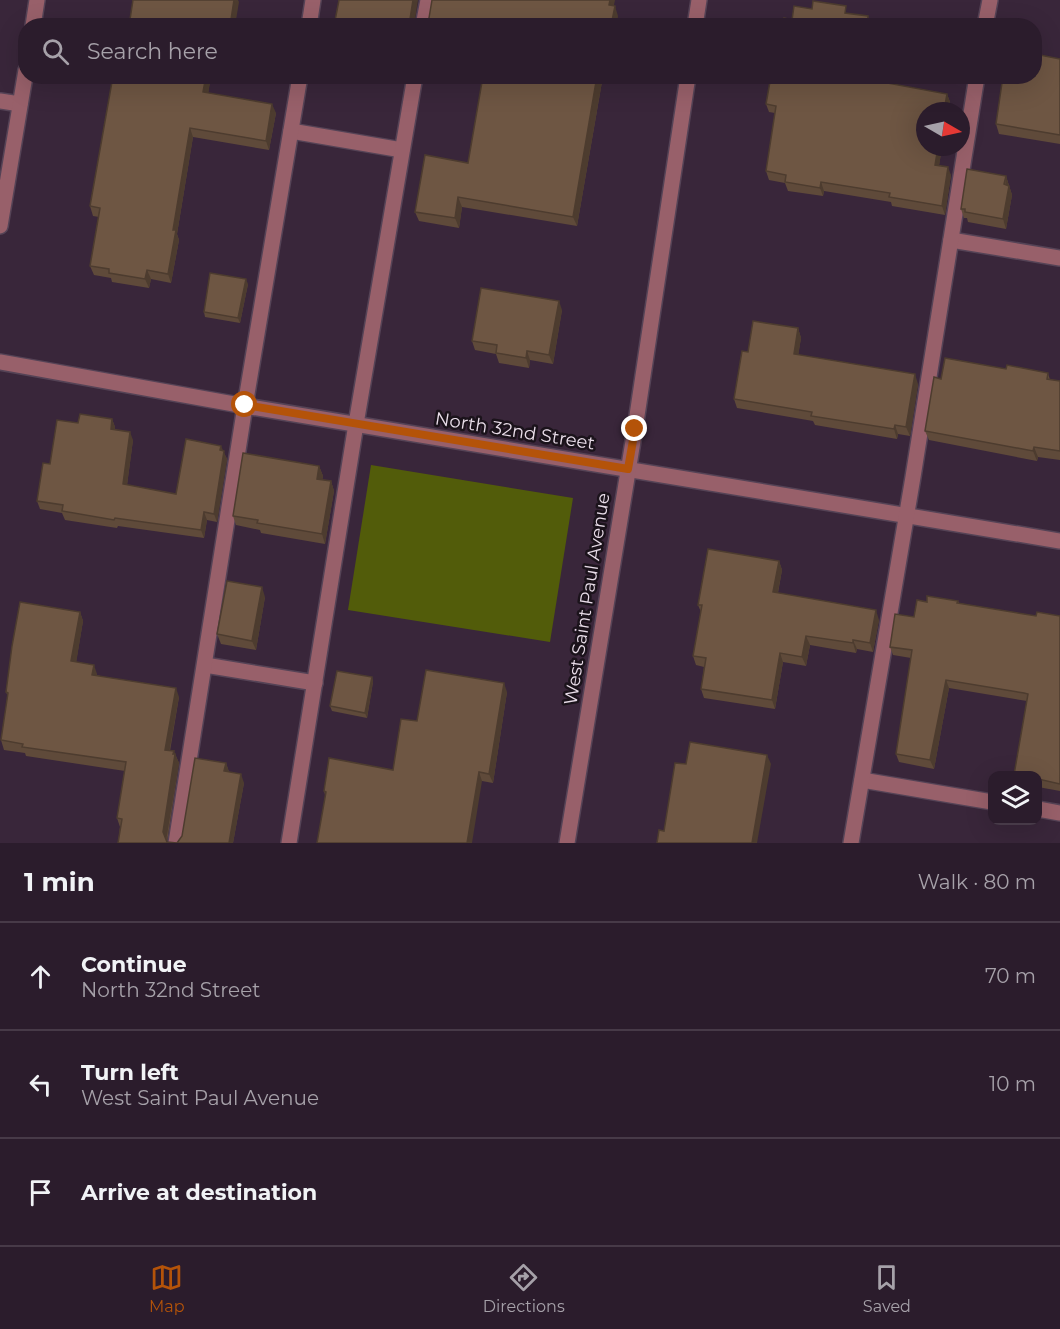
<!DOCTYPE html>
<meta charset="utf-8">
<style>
body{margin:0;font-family:Montserrat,sans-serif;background:#332534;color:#f1f3f6}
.controls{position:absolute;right:18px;bottom:18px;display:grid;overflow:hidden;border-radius:12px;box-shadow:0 6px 24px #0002}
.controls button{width:54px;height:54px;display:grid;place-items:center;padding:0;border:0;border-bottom:2px solid #473a48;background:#2b1c2c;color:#f1f3f6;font:30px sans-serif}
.compass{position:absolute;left:916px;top:102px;width:54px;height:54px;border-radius:50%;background:#2b1c2c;box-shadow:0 6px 24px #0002;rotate:99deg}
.stop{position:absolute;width:18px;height:18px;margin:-14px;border:4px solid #b45309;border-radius:50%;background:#fff}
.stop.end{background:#b45309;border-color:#fff;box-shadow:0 2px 6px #0008}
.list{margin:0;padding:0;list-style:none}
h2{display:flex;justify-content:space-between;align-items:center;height:78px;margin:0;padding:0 24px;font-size:26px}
h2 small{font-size:20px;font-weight:400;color:#a6a1a9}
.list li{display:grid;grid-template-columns:39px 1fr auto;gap:18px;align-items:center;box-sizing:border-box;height:108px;padding:0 24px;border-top:2px solid #473a48}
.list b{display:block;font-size:22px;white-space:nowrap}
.list p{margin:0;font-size:20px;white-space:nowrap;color:#a6a1a9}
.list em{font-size:20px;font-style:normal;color:#a6a1a9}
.icon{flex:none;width:33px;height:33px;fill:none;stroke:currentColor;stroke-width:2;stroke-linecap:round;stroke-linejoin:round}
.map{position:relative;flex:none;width:1060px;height:843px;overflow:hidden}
.search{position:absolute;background:#2b1c2c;box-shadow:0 6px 24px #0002;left:18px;right:18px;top:18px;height:66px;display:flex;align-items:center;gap:15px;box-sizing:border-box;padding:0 21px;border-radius:24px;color:#a6a1a9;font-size:22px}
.sheet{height:402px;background:#2b1c2c}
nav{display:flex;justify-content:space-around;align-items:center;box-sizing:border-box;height:84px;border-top:2px solid #473a48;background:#2b1c2c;font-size:16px;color:#a6a1a9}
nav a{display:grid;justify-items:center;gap:3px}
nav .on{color:#b45309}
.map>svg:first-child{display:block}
</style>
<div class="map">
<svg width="1060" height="843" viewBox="0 0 1060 843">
<rect width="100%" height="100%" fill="#39263a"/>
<!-- green -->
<path fill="#525c0a" d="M 371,465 L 573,498 L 550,642 L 348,610 Z"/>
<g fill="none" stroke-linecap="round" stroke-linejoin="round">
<!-- minor casing -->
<g stroke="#554356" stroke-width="18">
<g id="minor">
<path d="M 33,26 L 37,0"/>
<path d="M 309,26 L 313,0"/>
<path d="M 423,26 L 428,0"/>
<path d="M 695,26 L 699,0"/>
<path d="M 985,26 L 990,0"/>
<path d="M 0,101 L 20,104"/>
<path d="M 291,131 L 402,150"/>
<path d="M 0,226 L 26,70"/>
<path d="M 951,240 L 1060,258"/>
<path d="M 0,362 L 245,406 L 1060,541"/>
<path d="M 205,665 L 315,683"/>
<path d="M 862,780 L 992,802"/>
<path d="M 1038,809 L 1060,813"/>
<path d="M 176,843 L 245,406 L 300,76"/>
<path d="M 289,843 L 356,424 L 415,76"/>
<path d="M 567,843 L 635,429 L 688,76"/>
<path d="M 851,843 L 913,477 L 977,76"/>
</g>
</g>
<!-- minor -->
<use href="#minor" stroke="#98606a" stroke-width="15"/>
</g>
<!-- wall -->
<g fill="#5f4a3a">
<path d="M 1060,59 L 1060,144 L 999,134 L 996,124 Z"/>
<path d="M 113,76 L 211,76 L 208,93 L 276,113 L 269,150 L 193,137 L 177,234 L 179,240 L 171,283 L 151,279 L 149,288 L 112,282 L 111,278 L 94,275 L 90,266 L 99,217 L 93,216 L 90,206 Z"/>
<path d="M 446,76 L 603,76 L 577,226 L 462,207 L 459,228 L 419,221 L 415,212 L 468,163 L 482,83 Z"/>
<path d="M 864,79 L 947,94 L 950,102 L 939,165 L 951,175 L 945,215 L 892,206 L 891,202 L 824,191 L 823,196 L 788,191 L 785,183 L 769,180 L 766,171 L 775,113 L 769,112 L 766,104 Z"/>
<path d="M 1006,176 L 1012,195 L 1006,229 L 968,222 L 967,218 L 964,218 L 961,209 Z"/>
<path d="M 248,284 L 240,323 L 205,317 L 204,312 Z"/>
<path d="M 562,310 L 553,364 L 530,360 L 529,368 L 499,363 L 496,354 L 475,350 L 472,341 Z"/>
<path d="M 798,328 L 801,338 L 798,355 L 918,384 L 910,436 L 898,434 L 897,439 L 815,425 L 813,421 L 737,408 L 734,399 L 748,352 Z"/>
<path d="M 1006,369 L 1048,373 L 1050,380 L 1060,381 L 1060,460 L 1038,457 L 1037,461 L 929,440 L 925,431 L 941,379 Z"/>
<path d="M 112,419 L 115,427 L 115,430 L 133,440 L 127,485 L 176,494 L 223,451 L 227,459 L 217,522 L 207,520 L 204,538 L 118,526 L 117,528 L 65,520 L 62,513 L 40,509 L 37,501 L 78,423 Z"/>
<path d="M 319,466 L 323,476 L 322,480 L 331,481 L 334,491 L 325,544 L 261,533 L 260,530 L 236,525 L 233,516 Z"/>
<path d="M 779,561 L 782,570 L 778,593 L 879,620 L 873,652 L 857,649 L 856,653 L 810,645 L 806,666 L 783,662 L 775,709 L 704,698 L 701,689 L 704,667 L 696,665 L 693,656 L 701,612 L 698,605 Z"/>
<path d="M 265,597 L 256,650 L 221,644 L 217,634 Z"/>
<path d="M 958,601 L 959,603 L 1036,616 L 1060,616 L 1060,791 L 1038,787 L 1038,776 L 1014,776 L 1027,701 L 949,688 L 934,769 L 899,762 L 896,754 L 911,658 L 893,655 L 890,647 L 927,602 Z"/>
<path d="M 80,612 L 83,621 L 76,662 L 97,674 L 97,675 L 179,697 L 170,751 L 175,754 L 179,763 L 167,842 L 177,843 L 182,836 L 226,763 L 229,772 L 244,783 L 233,843 L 118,843 L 120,827 L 117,818 L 125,771 L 26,756 L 25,753 L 4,750 L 1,740 L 8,697 L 6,692 Z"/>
<path d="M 372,677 L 373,682 L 367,718 L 332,711 L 330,706 Z"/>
<path d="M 507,692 L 493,783 L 482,781 L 325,795 L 324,791 L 393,770 L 417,721 Z"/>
</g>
<!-- shaded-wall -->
<g fill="#4d3c2f">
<path d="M 234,0 L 238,0 L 239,2 L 235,26 L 230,26 Z"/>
<path d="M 413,0 L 418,0 L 414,26 L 410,19 Z"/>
<path d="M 610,0 L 615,0 L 612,15 L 609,5 Z"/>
<path d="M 615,6 L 618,16 L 617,26 L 611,26 Z"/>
<path d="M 868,16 L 871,25 L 871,26 L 867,26 Z"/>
<path d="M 206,76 L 211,76 L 207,102 L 203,92 Z"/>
<path d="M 597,76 L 603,76 L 577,226 L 573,217 Z"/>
<path d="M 947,94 L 950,102 L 949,111 L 944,111 Z"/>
<path d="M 272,104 L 276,113 L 269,150 L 266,141 Z"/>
<path d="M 190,128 L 193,137 L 177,234 L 179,240 L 171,283 L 168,274 L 173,230 Z"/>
<path d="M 938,147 L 942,147 L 938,173 L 935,165 Z"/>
<path d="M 948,167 L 951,175 L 945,215 L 942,206 Z"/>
<path d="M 1006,176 L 1012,195 L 1006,229 L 1003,219 Z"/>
<path d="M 821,182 L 824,191 L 823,196 L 820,188 Z"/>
<path d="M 458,197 L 462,207 L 459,228 L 455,218 Z"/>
<path d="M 147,270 L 151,279 L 149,288 L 145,279 Z"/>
<path d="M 246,279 L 248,284 L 240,323 L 238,318 Z"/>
<path d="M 559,301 L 562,310 L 553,364 L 549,355 Z"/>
<path d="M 798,328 L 801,338 L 797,364 L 794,354 Z"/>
<path d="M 527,351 L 530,360 L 529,368 L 526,358 Z"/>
<path d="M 915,374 L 918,384 L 910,436 L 906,427 Z"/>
<path d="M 112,419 L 115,427 L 114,437 L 111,429 Z"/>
<path d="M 895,425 L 898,434 L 897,439 L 894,429 Z"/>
<path d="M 130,432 L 133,440 L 126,493 L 123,484 Z"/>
<path d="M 221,446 L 227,459 L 217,522 L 214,514 Z"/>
<path d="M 1034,447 L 1038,457 L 1037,461 L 1033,451 Z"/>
<path d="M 319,466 L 323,476 L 321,488 L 317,479 Z"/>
<path d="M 331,481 L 334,491 L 325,544 L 322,534 Z"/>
<path d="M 204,512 L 207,520 L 204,538 L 201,530 Z"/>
<path d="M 779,561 L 782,570 L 776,602 L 773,592 Z"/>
<path d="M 262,587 L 265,597 L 256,650 L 252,641 Z"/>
<path d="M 876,610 L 879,620 L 873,652 L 870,643 Z"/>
<path d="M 80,612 L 83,621 L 75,670 L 71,661 Z"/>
<path d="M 806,636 L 810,645 L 806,666 L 802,657 Z"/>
<path d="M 853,640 L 857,649 L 856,653 L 853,643 Z"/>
<path d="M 780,653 L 783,662 L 775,709 L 772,700 Z"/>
<path d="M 94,665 L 97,674 L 96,684 L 92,675 Z"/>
<path d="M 372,677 L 373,682 L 367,718 L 365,713 Z"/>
<path d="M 946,680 L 949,688 L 934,769 L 930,760 Z"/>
<path d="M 504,683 L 507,692 L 493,783 L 489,774 Z"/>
<path d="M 176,688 L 179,697 L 168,759 L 165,750 Z"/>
<path d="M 174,751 L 179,763 L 166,841 L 163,832 Z"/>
<path d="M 767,755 L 771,764 L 757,843 L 752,843 Z"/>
<path d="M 226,763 L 229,772 L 224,771 Z"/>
<path d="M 479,772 L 482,781 L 472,843 L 467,843 Z"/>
<path d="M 241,774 L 244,783 L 233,843 L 229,843 Z"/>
</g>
<!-- building -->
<g fill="#6e5643" stroke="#4d3c2f" stroke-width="1.5">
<path d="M 133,0 L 234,0 L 230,26 L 129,26 Z"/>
<path d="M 339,0 L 413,0 L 410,19 L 414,24 L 422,26 L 334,26 Z"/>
<path d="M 432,0 L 610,0 L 609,5 L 615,6 L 611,26 L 422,26 L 429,18 Z"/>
<path d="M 813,1 L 846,6 L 845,13 L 868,16 L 867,26 L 783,26 L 784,18 L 792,20 L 794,6 L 812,9 Z"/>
<path d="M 1035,54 L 1060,59 L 1060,135 L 996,124 L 1003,76 L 1035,76 Z"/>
<path d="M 113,76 L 206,76 L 203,92 L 272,104 L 266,141 L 190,128 L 173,230 L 176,230 L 168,274 L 147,270 L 145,279 L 109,273 L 109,269 L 90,266 L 100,208 L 90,206 Z"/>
<path d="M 483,76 L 597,76 L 573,217 L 458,197 L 455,218 L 415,212 L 425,155 L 468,163 Z"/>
<path d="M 771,76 L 860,76 L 860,78 L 947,94 L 944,111 L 925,111 L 925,147 L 938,147 L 935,165 L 948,167 L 942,206 L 889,197 L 890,193 L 821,182 L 820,188 L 785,182 L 786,175 L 766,171 L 776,106 L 766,104 Z"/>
<path d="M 967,169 L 1006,176 L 1004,184 L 1009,186 L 1003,219 L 965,212 L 965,209 L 961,209 Z"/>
<path d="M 210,273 L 246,279 L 238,318 L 204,312 Z"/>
<path d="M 481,288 L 559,301 L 549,355 L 527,351 L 526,358 L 496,353 L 497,345 L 472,341 Z"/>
<path d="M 753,321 L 798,328 L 794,354 L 915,374 L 906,427 L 895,425 L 894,429 L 811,416 L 812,412 L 734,399 L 742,351 L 748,352 Z"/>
<path d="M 945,358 L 1006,369 L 1007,365 L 1048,373 L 1047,379 L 1060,381 L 1060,451 L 1034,447 L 1033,451 L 925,431 L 934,377 L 941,379 Z"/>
<path d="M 80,414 L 112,419 L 111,429 L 130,432 L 123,484 L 176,494 L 186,439 L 221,446 L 220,450 L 224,451 L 214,514 L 204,512 L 201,530 L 115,518 L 114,520 L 62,511 L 63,505 L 37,501 L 43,463 L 50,464 L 57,420 L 78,423 Z"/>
<path d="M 243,453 L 319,466 L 317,479 L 331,481 L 322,534 L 257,523 L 258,520 L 233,516 Z"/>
<path d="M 708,549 L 779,561 L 773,592 L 876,610 L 870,643 L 853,640 L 853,643 L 806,636 L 802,657 L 780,653 L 772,700 L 701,689 L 706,658 L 693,656 L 702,605 L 698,605 Z"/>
<path d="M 227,581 L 262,587 L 252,641 L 217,634 Z"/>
<path d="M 927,596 L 958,601 L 957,603 L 1036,616 L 1037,612 L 1060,616 L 1060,784 L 1038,779 L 1038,776 L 1014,775 L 1028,694 L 1024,693 L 946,680 L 930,760 L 896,754 L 912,650 L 890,647 L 895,614 L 914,617 L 917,600 L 927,602 Z"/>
<path d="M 20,602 L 80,612 L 71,661 L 94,665 L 92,675 L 176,688 L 165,750 L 174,751 L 173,754 L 175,754 L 163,832 L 167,842 L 177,843 L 182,836 L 195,758 L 226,763 L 224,771 L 241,774 L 229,843 L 118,843 L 122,819 L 117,818 L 126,762 L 22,747 L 23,744 L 1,740 L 8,693 L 6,692 L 12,646 Z"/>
<path d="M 426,670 L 504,683 L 489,774 L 479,772 L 467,843 L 317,843 L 326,792 L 324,791 L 329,758 L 393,770 L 401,719 L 417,721 Z"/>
<path d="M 337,671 L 372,677 L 365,713 L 330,706 Z"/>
<path d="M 690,742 L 767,755 L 752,843 L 657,843 L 659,830 L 664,831 L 675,763 L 686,764 Z"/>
</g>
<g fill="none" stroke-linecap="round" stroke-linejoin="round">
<!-- route -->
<path stroke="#b45309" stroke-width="8" d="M 245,405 L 628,469 L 635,429"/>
</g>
<g text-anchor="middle" stroke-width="5" stroke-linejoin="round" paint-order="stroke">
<!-- street labels -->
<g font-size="18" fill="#e9dde9" stroke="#1b131b">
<text transform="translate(515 431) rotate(9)" y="6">North 32nd Street</text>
<text transform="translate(587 599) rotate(-81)" y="6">West Saint Paul Avenue</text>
</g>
</g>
</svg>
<div class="controls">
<button><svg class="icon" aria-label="layers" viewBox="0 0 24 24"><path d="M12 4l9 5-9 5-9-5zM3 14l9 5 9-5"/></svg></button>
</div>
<svg class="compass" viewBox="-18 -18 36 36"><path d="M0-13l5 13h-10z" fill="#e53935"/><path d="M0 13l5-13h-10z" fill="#a6a1a9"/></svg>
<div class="stop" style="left:245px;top:405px"></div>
<div class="stop end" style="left:635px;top:429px"></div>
<div class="search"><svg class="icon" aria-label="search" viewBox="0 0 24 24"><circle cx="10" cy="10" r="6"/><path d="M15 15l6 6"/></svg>Search here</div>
</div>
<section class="sheet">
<h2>1 min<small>Walk · 80 m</small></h2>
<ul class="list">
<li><svg class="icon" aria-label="ahead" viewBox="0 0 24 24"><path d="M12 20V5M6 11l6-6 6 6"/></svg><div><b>Continue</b><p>North 32nd Street</p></div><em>70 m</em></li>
<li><svg class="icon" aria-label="left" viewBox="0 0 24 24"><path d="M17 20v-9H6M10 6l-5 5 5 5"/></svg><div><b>Turn left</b><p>West Saint Paul Avenue</p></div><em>10 m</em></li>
<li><svg class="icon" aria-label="arrive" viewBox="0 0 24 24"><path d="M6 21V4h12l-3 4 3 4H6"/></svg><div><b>Arrive at destination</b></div></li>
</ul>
</section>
<nav>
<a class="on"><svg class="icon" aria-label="map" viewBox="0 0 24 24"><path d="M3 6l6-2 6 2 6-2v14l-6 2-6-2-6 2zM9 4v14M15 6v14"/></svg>Map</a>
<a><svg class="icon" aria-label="directions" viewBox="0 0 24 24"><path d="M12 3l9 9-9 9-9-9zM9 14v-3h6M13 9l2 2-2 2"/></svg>Directions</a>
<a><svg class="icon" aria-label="saved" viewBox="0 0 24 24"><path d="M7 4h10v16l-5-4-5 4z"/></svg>Saved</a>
</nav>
